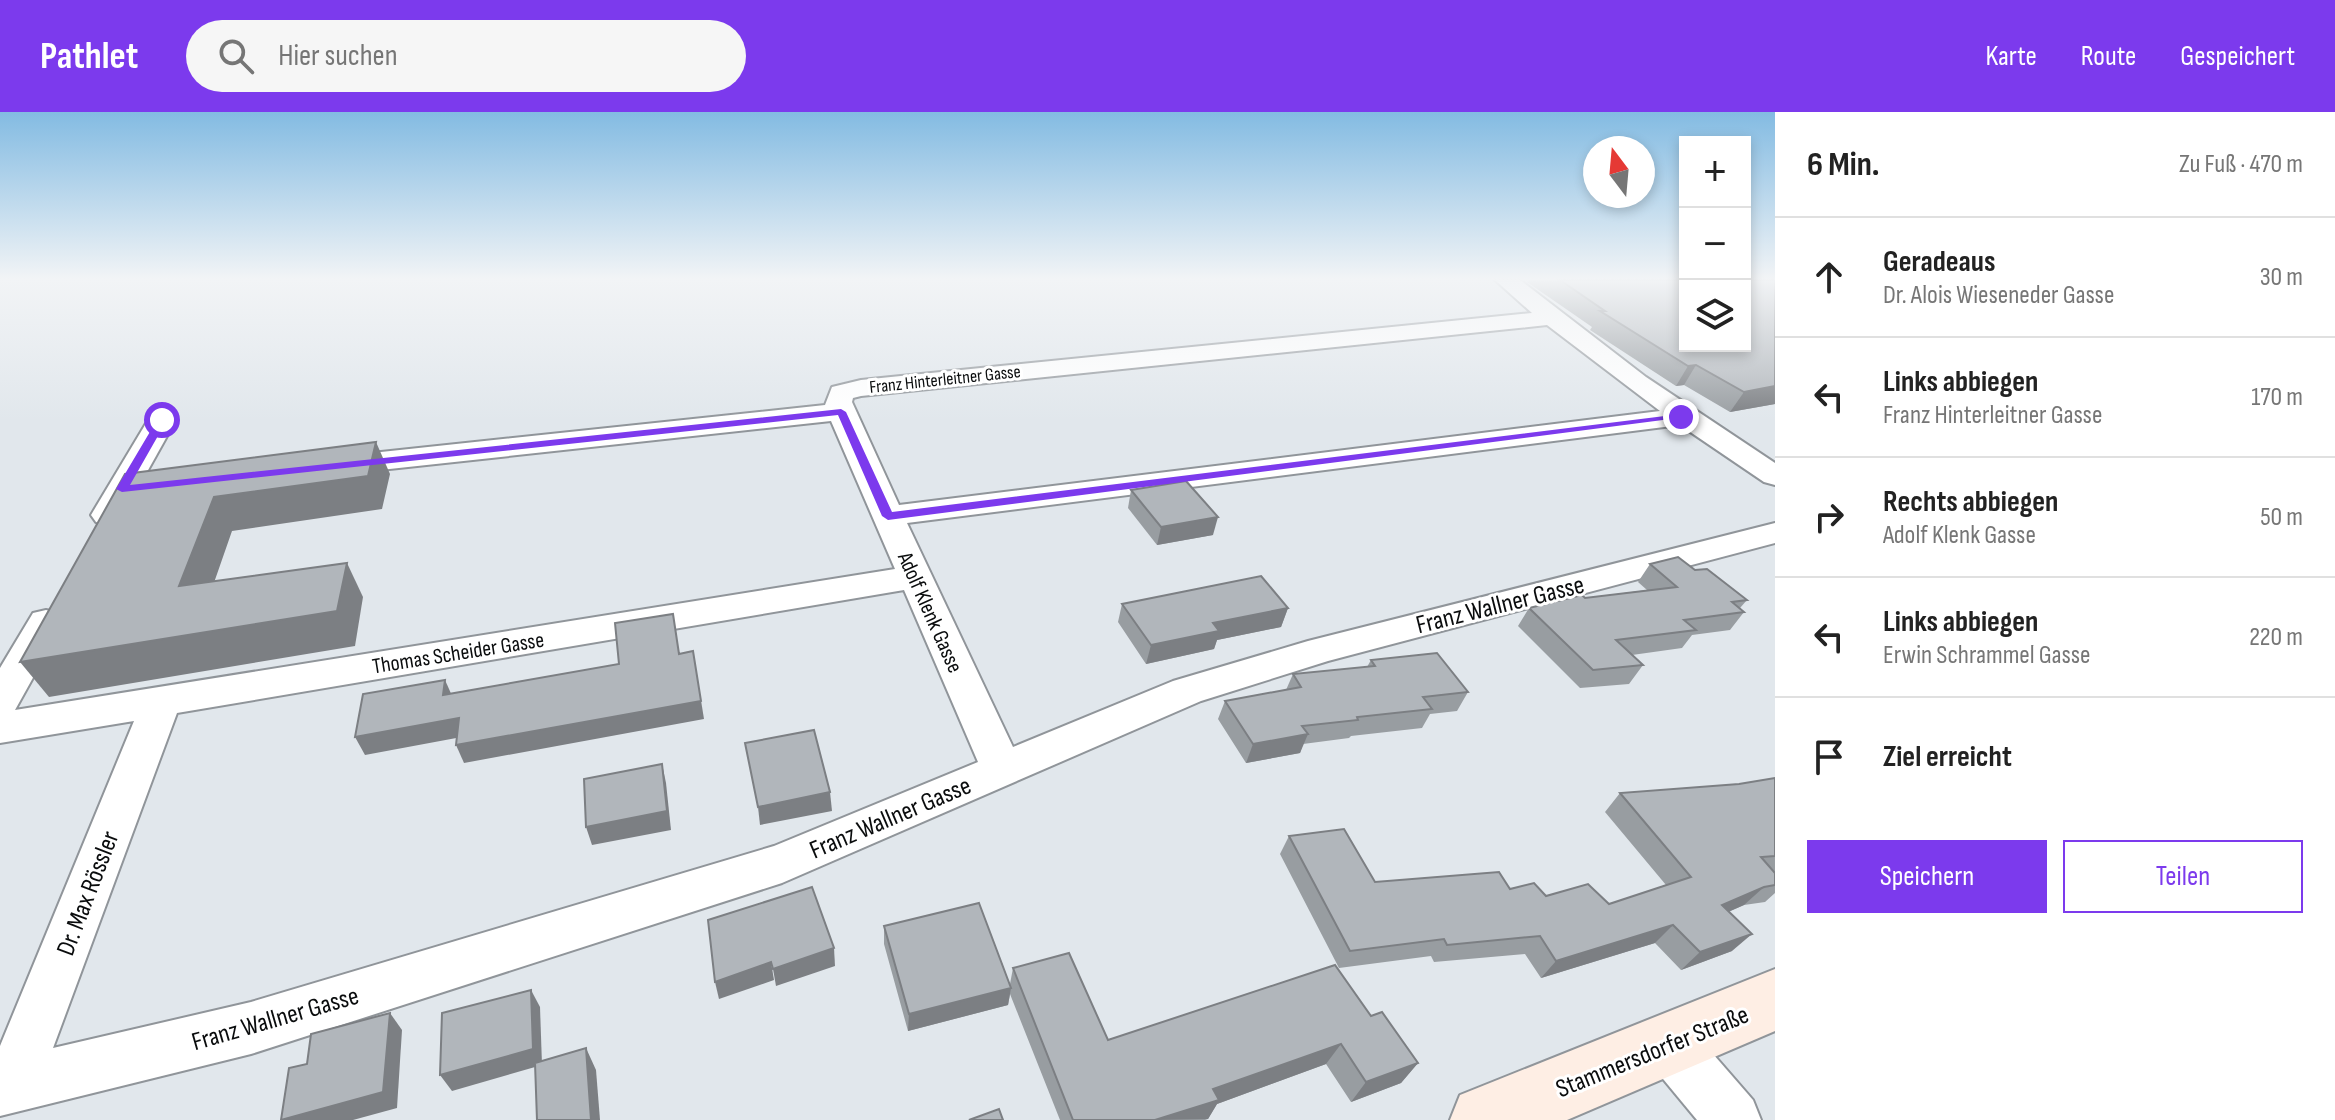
<!DOCTYPE html>
<html lang="de">
<meta charset="utf-8">
<style>
body{margin:0;font-family:"Sofia Sans Condensed",sans-serif;background:#f6f6f6;color:#222}
.controls{position:absolute;right:24px;top:24px;display:grid;overflow:hidden;border-radius:0px;box-shadow:0 4px 12px #0003}
.controls button{width:72px;height:72px;display:grid;place-items:center;padding:0;border:0;border-bottom:2px solid #e0e0e0;background:#fff;color:#222;font:40px sans-serif}
.compass{position:absolute;left:1583px;top:24px;width:72px;height:72px;border-radius:50%;background:#fff;box-shadow:0 4px 12px #0003;rotate:344deg}
.stop{position:absolute;width:24px;height:24px;margin:-18px;border:6px solid #7c3aed;border-radius:50%;background:#fff}
.stop.end{background:#7c3aed;border-color:#fff;box-shadow:0 2px 8px #0008}
.list{margin:0;padding:0;list-style:none}
h2{display:flex;justify-content:space-between;align-items:center;height:104px;margin:0;padding:0 32px;font-size:34px}
h2 small{font-size:26px;font-weight:400;color:#767676}
.list li{display:grid;grid-template-columns:52px 1fr auto;gap:24px;align-items:center;box-sizing:border-box;height:120px;padding:0 32px;border-top:2px solid #e0e0e0}
.list b{display:block;font-size:30px;white-space:nowrap}
.list p{margin:0;font-size:26px;white-space:nowrap;color:#767676}
.list em{font-size:26px;font-style:normal;color:#767676}
.actions{display:flex;gap:16px;padding:24px 32px}
.actions a{flex:1;padding:18px 0;border:2px solid #7c3aed;border-radius:0px;text-align:center;font-size:28px;color:#7c3aed}
.actions .main{background:#7c3aed;color:#fff}
.icon{flex:none;width:44px;height:44px;fill:none;stroke:currentColor;stroke-width:2;stroke-linecap:round;stroke-linejoin:round}
.map{position:relative;flex:none;width:1775px;height:1008px;overflow:hidden}
header{display:flex;align-items:center;gap:48px;box-sizing:border-box;height:112px;padding:0 40px;background:#7c3aed;color:#fff}
header strong{font-size:38px}
nav{display:flex;gap:44px;margin-inline-start:auto;font-size:28px}
.search{width:560px;height:72px;background:#f6f6f6;display:flex;align-items:center;gap:20px;box-sizing:border-box;padding:0 28px;border-radius:44px;color:#767676;font-size:30px}
main{display:flex}
aside{flex:1;background:#fff}
.map>svg:first-child{display:block}
</style>
<header>
<strong>Pathlet</strong>
<div class="search"><svg class="icon" aria-label="search" viewBox="0 0 24 24"><circle cx="10" cy="10" r="6"/><path d="M15 15l6 6"/></svg>Hier suchen</div>
<nav><a>Karte</a><a>Route</a><a>Gespeichert</a></nav>
</header>
<main>
<div class="map">
<svg width="1775" height="1008" viewBox="0 0 1775 1008">
<rect width="100%" height="100%" fill="#e1e7ec"/>
<g fill="none" stroke-linecap="round" stroke-linejoin="round">
<!-- minor casing -->
<g stroke="#90959a" stroke-width="4">
<g id="minor">
<path d="M 1495,168 L 1520,168 L 1646,265 L 1775,351 L 1775,373 L 1764,370 L 1680,313 L 907,411 L 1013,635 L 1173,569 L 1308,529 L 1775,411 L 1775,431 L 1328,549 L 1201,589 L 782,771 L 251,942 L 0,1004 L 0,934 L 134,609 L 0,631 L 0,556 L 33,501 L 46,498 L 59,501 L 64,510 L 15,598 L 895,457 L 831,309 L 334,363 L 323,360 L 319,354 L 323,348 L 334,345 L 825,293 L 832,275 L 861,268 L 1532,201 ZM 1547,213 L 1660,299 L 899,393 L 852,290 L 853,286 L 861,284 ZM 904,478 L 978,650 L 774,734 L 251,890 L 53,936 L 177,601 Z"/>
<path d="M 162,300 L 172,302 L 176,308 L 123,403 L 118,410 L 107,413 L 96,410 L 91,403 L 148,308 L 152,302 Z"/>
<path d="M 1668,904 L 1687,912 L 1753,988 L 1761,1008 L 1697,1008 L 1649,950 L 1641,931 L 1649,912 Z"/>
</g>
</g>
<!-- secondary casing -->
<g stroke="#90959a" stroke-width="4">
<path id="secondary" d="M 1775,857 L 1775,919 L 1567,1008 L 1450,1008 L 1460,983 Z"/>
</g>
<!-- minor -->
<use href="#minor" fill="#fff" fill-rule="evenodd"/>
<!-- secondary -->
<use href="#secondary" fill="#feeee4" fill-rule="evenodd"/>
</g>
<!-- wall -->
<g fill="#989da1">
<path d="M 1528,168 L 1775,168 L 1775,292 L 1730,300 L 1684,273 L 1676,274 L 1590,218 L 1592,215 L 1527,170 Z"/>
<path d="M 1131,378 L 1213,423 L 1157,433 L 1128,396 Z"/>
<path d="M 1650,452 L 1695,458 L 1747,488 L 1740,496 L 1744,500 L 1730,518 L 1692,523 L 1682,536 L 1632,543 L 1643,553 L 1629,572 L 1580,576 L 1518,514 L 1529,496 L 1585,486 L 1647,478 L 1638,470 Z"/>
<path d="M 1122,492 L 1288,496 L 1281,515 L 1217,528 L 1214,537 L 1146,552 L 1118,510 Z"/>
<path d="M 1371,548 L 1468,580 L 1457,599 L 1430,602 L 1422,616 L 1351,624 L 1349,626 L 1303,632 L 1300,641 L 1246,651 L 1218,607 L 1225,589 L 1286,578 L 1293,562 L 1367,555 Z"/>
<path d="M 1775,666 L 1775,781 L 1765,790 L 1744,793 L 1728,800 L 1732,839 L 1681,858 L 1655,831 L 1541,866 L 1525,842 L 1434,850 L 1431,844 L 1339,856 L 1280,742 L 1289,724 L 1375,770 L 1510,777 L 1546,784 L 1609,792 L 1666,773 L 1605,700 L 1620,681 L 1739,672 Z"/>
<path d="M 884,814 L 1010,872 L 1013,856 L 1108,928 L 1371,904 L 1418,951 L 1401,971 L 1351,990 L 1326,952 L 1217,992 L 1208,1007 L 1205,1008 L 1060,1008 L 1010,882 L 1008,893 L 908,919 L 884,832 Z"/>
</g>
<!-- shaded-wall -->
<g fill="#7c7f83">
<path d="M 1696,253 L 1684,273 L 1676,274 L 1688,254 Z"/>
<path d="M 1775,274 L 1775,292 L 1730,300 L 1744,280 Z"/>
<path d="M 376,330 L 390,362 L 382,397 L 232,419 L 201,508 L 179,474 L 214,385 Z"/>
<path d="M 1218,405 L 1213,423 L 1157,433 L 1161,415 Z"/>
<path d="M 347,451 L 363,485 L 355,534 L 49,585 L 20,550 Z"/>
<path d="M 1288,496 L 1281,515 L 1217,528 L 1214,537 L 1146,552 L 1151,533 L 1213,511 Z"/>
<path d="M 693,539 L 704,607 L 464,651 L 456,633 Z"/>
<path d="M 445,568 L 453,586 L 443,583 Z"/>
<path d="M 459,606 L 467,624 L 365,643 L 355,625 Z"/>
<path d="M 1308,622 L 1300,641 L 1246,651 L 1253,632 Z"/>
<path d="M 662,652 L 666,671 L 671,718 L 592,733 L 586,715 Z"/>
<path d="M 830,680 L 832,699 L 760,713 L 758,695 Z"/>
<path d="M 1764,775 L 1744,793 L 1703,811 L 1722,793 Z"/>
<path d="M 1673,813 L 1655,831 L 1541,866 L 1556,849 Z"/>
<path d="M 1752,822 L 1732,839 L 1681,858 L 1700,840 Z"/>
<path d="M 834,836 L 835,854 L 776,874 L 773,857 Z"/>
<path d="M 771,850 L 774,868 L 719,887 L 715,870 Z"/>
<path d="M 1011,876 L 1008,893 L 908,919 L 909,902 Z"/>
<path d="M 531,878 L 540,895 L 542,953 L 452,979 L 440,963 Z"/>
<path d="M 390,901 L 402,918 L 397,996 L 353,1008 L 284,1008 Z"/>
<path d="M 1341,932 L 1326,952 L 1217,992 L 1208,1007 L 1155,1008 L 1213,977 Z"/>
<path d="M 586,936 L 596,958 L 600,1008 L 591,1008 Z"/>
<path d="M 1418,951 L 1401,971 L 1351,990 L 1366,970 Z"/>
</g>
<!-- building -->
<g fill="#b1b6bb" stroke="#7c7f83" stroke-width="2">
<path d="M 1560,168 L 1685,168 L 1685,234 L 1745,234 L 1745,168 L 1775,168 L 1775,274 L 1744,280 L 1696,253 L 1688,254 L 1600,199 L 1605,199 Z"/>
<path d="M 376,330 L 368,364 L 214,385 L 179,474 L 347,451 L 337,499 L 20,550 L 125,362 Z"/>
<path d="M 1186,369 L 1218,405 L 1161,415 L 1131,378 Z"/>
<path d="M 1678,445 L 1695,458 L 1707,457 L 1747,488 L 1732,490 L 1744,500 L 1684,508 L 1696,518 L 1616,528 L 1643,553 L 1593,558 L 1529,496 L 1582,483 L 1585,486 L 1677,475 L 1650,452 Z"/>
<path d="M 1261,464 L 1288,496 L 1213,511 L 1219,519 L 1151,533 L 1122,492 Z"/>
<path d="M 673,502 L 679,542 L 693,539 L 701,589 L 456,633 L 459,606 L 355,625 L 363,582 L 445,568 L 443,583 L 619,552 L 615,511 Z"/>
<path d="M 1437,541 L 1468,580 L 1423,585 L 1432,597 L 1357,605 L 1358,608 L 1302,614 L 1308,622 L 1253,632 L 1225,589 L 1301,575 L 1293,562 L 1375,554 L 1371,548 Z"/>
<path d="M 814,618 L 830,680 L 758,695 L 745,631 Z"/>
<path d="M 662,652 L 667,699 L 586,715 L 584,667 Z"/>
<path d="M 1775,666 L 1775,744 L 1761,745 L 1775,761 L 1775,773 L 1764,775 L 1722,793 L 1752,822 L 1700,840 L 1673,813 L 1556,849 L 1540,824 L 1447,833 L 1444,827 L 1350,839 L 1289,724 L 1344,717 L 1375,770 L 1499,760 L 1510,777 L 1534,771 L 1546,784 L 1588,772 L 1609,792 L 1691,765 L 1620,681 L 1739,672 Z"/>
<path d="M 812,775 L 834,836 L 773,857 L 771,850 L 715,870 L 708,808 Z"/>
<path d="M 979,791 L 1011,876 L 909,902 L 884,814 Z"/>
<path d="M 1069,841 L 1108,928 L 1335,853 L 1371,904 L 1382,900 L 1418,951 L 1366,970 L 1341,932 L 1213,977 L 1219,988 L 1155,1008 L 1073,1008 L 1013,856 Z"/>
<path d="M 531,878 L 533,937 L 440,963 L 442,901 Z"/>
<path d="M 390,901 L 383,980 L 281,1008 L 289,956 L 307,952 L 311,922 Z"/>
<path d="M 586,936 L 591,1008 L 537,1008 L 535,951 Z"/>
<path d="M 999,997 L 1003,1008 L 969,1008 Z"/>
</g>
<!-- sky -->
<linearGradient id="sky" x2="0" y2="1"><stop stop-color="#83bbe2"/><stop offset="0.54" stop-color="#f2f4f6"/><stop offset="1" stop-color="#f2f4f6" stop-opacity="0"/></linearGradient>
<rect width="1775" height="309" fill="url(#sky)"/>
<!-- route -->
<path fill="#7c3aed" d="M 841,297 L 846,300 L 892,400 L 1681,302 L 1686,305 L 888,408 L 882,404 L 838,303 L 122,380 L 116,377 L 157,308 L 162,305 L 167,308 L 130,373 Z"/>
<g text-anchor="middle" stroke-width="6" stroke-linejoin="round" paint-order="stroke">
<!-- far-street labels -->
<g font-size="18" fill="#0a0c0d" stroke="#fff">
<text transform="translate(945 267) rotate(-6)" y="6">Franz Hinterleitner Gasse</text>
</g>
<!-- street labels -->
<g font-size="22" fill="#0a0c0d" stroke="#fff">
<text transform="translate(931 500) rotate(66)" y="8">Adolf Klenk Gasse</text>
<text transform="translate(458 540) rotate(-9)" y="8">Thomas Scheider Gasse</text>
</g>
<!-- near-street labels -->
<g font-size="26" fill="#0a0c0d" stroke="#fff">
<text transform="translate(1500 492) rotate(-14)" y="9">Franz Wallner Gasse</text>
<text transform="translate(890 705) rotate(-23)" y="9">Franz Wallner Gasse</text>
<text transform="translate(87 781) rotate(-69)" y="9">Dr. Max Rössler</text>
<text transform="translate(275 906) rotate(-16)" y="9">Franz Wallner Gasse</text>
<text transform="translate(1652 939) rotate(-22)" y="9">Stammersdorfer Straße</text>
</g>
</g>
</svg>
<div class="controls">
<button>+</button>
<button>−</button>
<button><svg class="icon" aria-label="layers" viewBox="0 0 24 24"><path d="M12 4l9 5-9 5-9-5zM3 14l9 5 9-5"/></svg></button>
</div>
<svg class="compass" viewBox="-18 -18 36 36"><path d="M0-13l5 13h-10z" fill="#e53935"/><path d="M0 13l5-13h-10z" fill="#767676"/></svg>
<div class="stop" style="left:162px;top:308px"></div>
<div class="stop end" style="left:1681px;top:305px"></div>
</div>
<aside>
<h2>6 Min.<small>Zu Fuß · 470 m</small></h2>
<ul class="list">
<li><svg class="icon" aria-label="ahead" viewBox="0 0 24 24"><path d="M12 20V5M6 11l6-6 6 6"/></svg><div><b>Geradeaus</b><p>Dr. Alois Wieseneder Gasse</p></div><em>30 m</em></li>
<li><svg class="icon" aria-label="left" viewBox="0 0 24 24"><path d="M17 20v-9H6M10 6l-5 5 5 5"/></svg><div><b>Links abbiegen</b><p>Franz Hinterleitner Gasse</p></div><em>170 m</em></li>
<li><svg class="icon" aria-label="right" viewBox="0 0 24 24"><path d="M7 20v-9h11M14 6l5 5-5 5"/></svg><div><b>Rechts abbiegen</b><p>Adolf Klenk Gasse</p></div><em>50 m</em></li>
<li><svg class="icon" aria-label="left" viewBox="0 0 24 24"><path d="M17 20v-9H6M10 6l-5 5 5 5"/></svg><div><b>Links abbiegen</b><p>Erwin Schrammel Gasse</p></div><em>220 m</em></li>
<li><svg class="icon" aria-label="arrive" viewBox="0 0 24 24"><path d="M6 21V4h12l-3 4 3 4H6"/></svg><div><b>Ziel erreicht</b></div></li>
</ul>
<div class="actions"><a class="main">Speichern</a><a>Teilen</a></div>
</aside>
</main>
